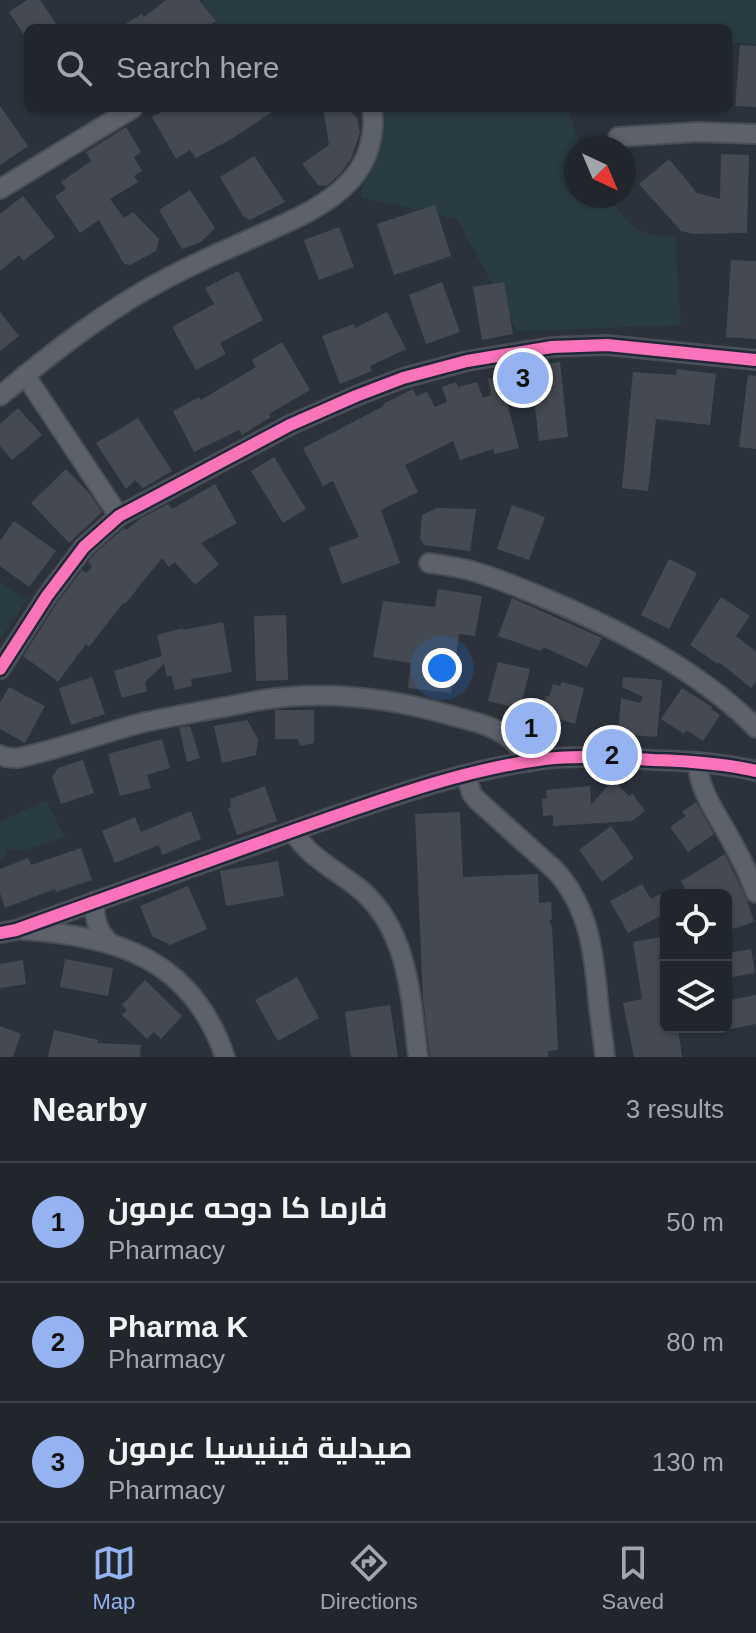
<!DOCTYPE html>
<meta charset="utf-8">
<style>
body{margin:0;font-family:Helvetica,Cairo,sans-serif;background:#2d3239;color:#f1f3f6}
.controls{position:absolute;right:24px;bottom:24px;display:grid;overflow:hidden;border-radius:12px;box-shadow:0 2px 6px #0004}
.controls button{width:72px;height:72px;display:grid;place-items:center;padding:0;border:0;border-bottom:2px solid #3e4349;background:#21262d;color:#f1f3f6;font:40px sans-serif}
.compass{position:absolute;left:564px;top:136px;width:72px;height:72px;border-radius:50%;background:#21262d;box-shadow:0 2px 6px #0004;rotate:136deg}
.you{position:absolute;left:442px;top:668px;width:28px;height:28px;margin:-20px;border:6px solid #fff;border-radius:50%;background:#1a73e8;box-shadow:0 0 0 12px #1a73e833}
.badge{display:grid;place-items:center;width:52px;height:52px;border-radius:50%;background:#95b2f1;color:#111;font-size:26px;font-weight:700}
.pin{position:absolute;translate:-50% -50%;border:4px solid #fff;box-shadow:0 2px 8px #0006}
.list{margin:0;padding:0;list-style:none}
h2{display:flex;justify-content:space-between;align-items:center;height:104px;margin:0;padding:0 32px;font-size:34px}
h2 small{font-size:26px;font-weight:400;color:#a2a5aa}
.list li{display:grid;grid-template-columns:52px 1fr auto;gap:24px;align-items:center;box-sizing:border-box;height:120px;padding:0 32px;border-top:2px solid #3e4349}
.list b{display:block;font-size:30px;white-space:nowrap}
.list p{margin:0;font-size:26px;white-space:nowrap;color:#a2a5aa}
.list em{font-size:26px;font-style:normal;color:#a2a5aa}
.icon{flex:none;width:44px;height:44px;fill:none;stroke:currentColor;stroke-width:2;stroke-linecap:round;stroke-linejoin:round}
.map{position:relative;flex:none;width:756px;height:1057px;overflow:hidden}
.search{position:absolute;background:#21262d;box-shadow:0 2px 6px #0004;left:24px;right:24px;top:24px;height:88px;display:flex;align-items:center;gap:20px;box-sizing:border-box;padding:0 28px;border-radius:12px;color:#a2a5aa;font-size:30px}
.sheet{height:464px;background:#21262d}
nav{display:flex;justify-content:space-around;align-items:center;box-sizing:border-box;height:112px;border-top:2px solid #3e4349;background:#21262d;font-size:22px;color:#a2a5aa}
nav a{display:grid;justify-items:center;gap:4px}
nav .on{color:#95b2f1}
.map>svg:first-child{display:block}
</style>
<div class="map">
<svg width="756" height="1057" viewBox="0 0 756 1057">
<rect width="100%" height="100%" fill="#2c323c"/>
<!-- green -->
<g fill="#293c42">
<path d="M 202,0 L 756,0 L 756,44 L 728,42 L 728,28 L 221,28 Z"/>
<path d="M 372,108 L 569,108 L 579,148 L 576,148 L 576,196 L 608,196 C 626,222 640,240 675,235 L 681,325 L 518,331 L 457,219 L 361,197 L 377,117 Z"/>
<path d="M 0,582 L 27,599 L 2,637 L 0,636 Z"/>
<path d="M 46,801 L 65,837 L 25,850 L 6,849 L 5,857 L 0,859 L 0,821 Z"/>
</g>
<!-- building -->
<g fill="#454a52">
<path d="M 27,0 L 40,0 L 59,28 L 28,28 L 28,41 L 9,12 Z"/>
<path d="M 166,0 L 199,0 L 216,21 L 207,28 L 118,28 L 142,14 L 144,17 Z"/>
<path d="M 740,45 L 756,46 L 756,107 L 735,106 Z"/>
<path d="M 0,106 L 28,146 L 0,165 Z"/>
<path d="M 168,108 L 278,108 L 233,138 L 196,158 L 190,150 L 176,159 L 152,117 Z"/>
<path d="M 323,108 L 347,108 L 357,118 L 360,133 L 351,159 L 341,173 L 327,186 L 318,185 L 302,164 L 329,145 Z"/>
<path d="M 126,127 L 141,152 L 134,157 L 142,171 L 134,176 L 138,182 L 110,199 L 124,218 L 133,212 L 159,239 L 156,251 L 130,265 L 124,264 L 99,220 L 80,233 L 55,196 L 66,189 L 61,182 L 91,161 L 86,152 Z"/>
<path d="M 721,154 L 749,155 L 747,233 L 693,234 L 681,231 L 639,184 L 669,159 L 697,193 L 720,199 Z"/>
<path d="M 254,156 L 285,202 L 250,220 L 243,216 L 220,177 Z"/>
<path d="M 190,190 L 215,228 L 201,242 L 182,249 L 159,210 Z"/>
<path d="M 23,196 L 55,237 L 23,261 L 19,255 L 0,271 L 0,214 Z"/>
<path d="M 435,205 L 451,256 L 394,275 L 377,224 Z"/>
<path d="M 339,227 L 354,267 L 319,280 L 304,240 Z"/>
<path d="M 731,260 L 756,261 L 756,339 L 726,337 Z"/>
<path d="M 238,271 L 263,320 L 220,343 L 226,354 L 196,370 L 172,327 L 214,304 L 205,288 Z"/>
<path d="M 442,282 L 460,332 L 426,344 L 409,295 Z"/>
<path d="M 504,282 L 513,334 L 482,340 L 473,287 Z"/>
<path d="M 0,312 L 19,336 L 0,351 Z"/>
<path d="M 387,312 L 406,349 L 370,366 L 372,371 L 340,384 L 322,336 L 354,324 L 355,328 Z"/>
<path d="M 282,342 L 310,390 L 269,414 L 271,417 L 242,435 L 239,430 L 194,452 L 173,411 L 199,397 L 201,400 L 256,367 L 252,360 Z"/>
<path d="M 560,362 L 568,437 L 539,441 L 530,366 Z"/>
<path d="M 677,369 L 716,374 L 710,425 L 656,419 L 648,491 L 622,488 L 633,372 L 676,375 Z"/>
<path d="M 748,375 L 756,376 L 756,449 L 739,447 Z"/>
<path d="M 500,376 L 519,448 L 495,454 L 493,449 L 460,460 L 453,441 L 405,465 L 418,492 L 381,510 L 400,563 L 342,584 L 329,548 L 359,537 L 333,481 L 323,486 L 303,448 L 384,406 L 383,404 L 413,389 L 416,396 L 427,392 L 435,407 L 447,402 L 442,387 L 456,382 L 458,387 L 477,382 L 483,398 L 491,395 L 488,379 Z"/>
<path d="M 18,408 L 42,435 L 12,460 L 0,446 L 0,424 Z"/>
<path d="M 138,418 L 172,471 L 143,488 L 135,480 L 126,489 L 96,443 Z"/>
<path d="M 274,457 L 306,509 L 283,523 L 251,471 Z"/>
<path d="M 66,469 L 90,494 L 102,512 L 69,543 L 31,503 Z"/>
<path d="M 215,484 L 237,523 L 201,543 L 219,564 L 195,585 L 175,562 L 169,567 L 162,558 L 125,604 L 123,603 L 89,647 L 86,644 L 57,683 L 56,680 L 23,656 L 57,603 L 82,570 L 86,573 L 92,567 L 88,562 L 93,555 L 124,528 L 126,530 L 141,518 L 168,504 L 172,509 Z"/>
<path d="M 512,505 L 545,517 L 529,560 L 497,549 Z"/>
<path d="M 437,508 L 476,509 L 470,551 L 424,545 L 420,538 L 422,515 Z"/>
<path d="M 14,521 L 56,551 L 29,587 L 0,566 L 0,541 Z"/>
<path d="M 669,559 L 697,573 L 669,629 L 641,615 Z"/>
<path d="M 438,589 L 482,596 L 475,636 L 459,634 L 451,693 L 408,688 L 411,663 L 373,657 L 383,601 L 435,607 Z"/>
<path d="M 721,597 L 750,616 L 736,636 L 756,652 L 756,682 L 751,688 L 719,662 L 718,664 L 690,645 Z"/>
<path d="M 512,598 L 602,638 L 587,667 L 543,647 L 541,651 L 498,636 Z"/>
<path d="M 286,615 L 288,680 L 256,681 L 254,616 Z"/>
<path d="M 223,622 L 232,672 L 191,679 L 192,686 L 175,690 L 171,675 L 167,677 L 164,664 L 145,682 L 147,691 L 122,698 L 114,671 L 162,656 L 157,635 L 183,628 L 183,630 Z"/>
<path d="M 498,662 L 530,669 L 520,709 L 488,701 Z"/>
<path d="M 92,677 L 105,714 L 71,725 L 59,688 Z"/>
<path d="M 623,677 L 662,680 L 657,737 L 618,734 L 621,698 L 640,703 L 643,697 L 622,687 Z"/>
<path d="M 562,682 L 584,688 L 575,724 L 541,714 L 546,696 L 549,697 L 553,684 L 560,686 Z"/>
<path d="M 9,687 L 45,706 L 25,743 L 0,729 L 0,703 Z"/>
<path d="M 682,688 L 712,707 L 711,709 L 720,715 L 703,741 L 686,730 L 684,734 L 661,719 Z"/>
<path d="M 275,710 L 314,710 L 314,743 L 300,746 L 298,739 L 275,739 Z"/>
<path d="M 247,720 L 258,739 L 256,755 L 222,763 L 214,726 Z"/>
<path d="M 190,726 L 200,758 L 187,762 L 179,727 Z"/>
<path d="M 162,739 L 170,768 L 147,775 L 151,788 L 120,796 L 108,754 Z"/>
<path d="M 83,760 L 94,793 L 61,804 L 52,777 L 58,768 Z"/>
<path d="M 613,780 L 629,796 L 632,793 L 645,811 L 632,821 L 553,826 L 553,815 L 543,816 L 542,799 L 547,798 L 546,790 L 590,786 L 591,805 Z"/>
<path d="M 265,786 L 277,821 L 237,835 L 228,808 L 231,807 L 230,799 Z"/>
<path d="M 696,802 L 714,834 L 688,852 L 670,827 L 686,816 L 682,812 Z"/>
<path d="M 191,811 L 201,839 L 162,855 L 159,845 L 115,863 L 102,831 L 135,817 L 141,832 Z"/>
<path d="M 460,812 L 463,877 L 538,874 L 539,903 L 551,902 L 552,919 L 549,921 L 552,927 L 558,1050 L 548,1051 L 548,1057 L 430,1057 L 423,999 L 415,814 Z"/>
<path d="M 611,826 L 634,858 L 602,882 L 579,850 Z"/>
<path d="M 81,848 L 92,880 L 56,892 L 55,889 L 5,908 L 0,893 L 0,869 L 28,858 L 31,865 Z"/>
<path d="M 725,854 L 747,900 L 754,922 L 726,931 L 726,895 L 689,895 L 681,881 Z"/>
<path d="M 278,861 L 284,896 L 226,906 L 220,871 Z"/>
<path d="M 642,884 L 651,899 L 660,894 L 666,906 L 666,913 L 628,933 L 610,901 Z"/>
<path d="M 188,886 L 207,929 L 170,945 L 152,936 L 140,906 Z"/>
<path d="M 666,936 L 666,953 L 659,955 L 660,963 L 666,962 L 666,1027 L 678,1027 L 682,1057 L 634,1057 L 623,1003 L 642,999 L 633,942 Z"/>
<path d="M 751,949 L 755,973 L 726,978 L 726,953 Z"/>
<path d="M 65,959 L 113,968 L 108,996 L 60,987 Z"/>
<path d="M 23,960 L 26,984 L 0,988 L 0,964 Z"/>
<path d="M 297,977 L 319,1018 L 278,1041 L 255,1000 Z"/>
<path d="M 145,980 L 182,1016 L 161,1039 L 154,1032 L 147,1039 L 122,1015 L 127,1010 L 122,1005 Z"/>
<path d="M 756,995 L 756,1024 L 726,1030 L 726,1001 Z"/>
<path d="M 390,1005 L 398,1057 L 351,1057 L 345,1012 Z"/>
<path d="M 0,1026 L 21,1034 L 13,1057 L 0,1057 Z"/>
<path d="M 54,1030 L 98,1040 L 97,1043 L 141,1045 L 140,1057 L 48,1057 Z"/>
</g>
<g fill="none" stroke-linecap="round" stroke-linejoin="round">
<!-- minor casing -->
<g stroke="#494d54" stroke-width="22">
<g id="minor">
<path d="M 618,137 L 697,132 L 756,134"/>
<path d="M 0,189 L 133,108"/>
<path d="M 25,375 L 119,516"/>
<path d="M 0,396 C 53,352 107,309 169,277 C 194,264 220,252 246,241 C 282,224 322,211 350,181 C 368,162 376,134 372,108"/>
<path d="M 429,563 C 443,565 458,567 472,571 C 498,578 522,589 547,599 C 620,630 700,671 756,728"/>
<path d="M 0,669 L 47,596 L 84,547 L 119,516 L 290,425 L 356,396 L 403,378 L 467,361 L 552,347 L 607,345 L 756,360"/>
<path d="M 0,755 L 5,757 L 18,758 C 60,749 100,734 141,723 C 167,717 193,713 219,708 C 233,706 247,702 261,700 C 325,690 391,698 453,716 C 484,724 513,730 528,762"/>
<path d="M 698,762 C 698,792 719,816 732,842 C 741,858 749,875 756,893"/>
<path d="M 466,776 L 472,794 L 477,800 L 556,871 C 589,908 594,953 598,1000 C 600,1019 603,1038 605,1057"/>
<path d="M 292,831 C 313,861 336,869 362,891 C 409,932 411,1000 418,1057"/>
<path d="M 95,901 C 94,919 97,931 111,944"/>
<path d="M 23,930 C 117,936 192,959 225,1057"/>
<path d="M 0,933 L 16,930 C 109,897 202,863 295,830 C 376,802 459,770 545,759 C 581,755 618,758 654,760 C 688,761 722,763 756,771"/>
</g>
</g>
<!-- minor -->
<use href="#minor" stroke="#5d616a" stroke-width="18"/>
<!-- cycleway casing -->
<g stroke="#1f2738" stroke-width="17">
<g id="cycleway">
<path d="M 0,669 L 47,596 L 84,547 L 119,516 L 290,425 L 356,396 L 403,378 L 467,361 L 552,347 L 607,345 L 756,360"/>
<path d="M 0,933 L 16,930 C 109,897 202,863 295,830 C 376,802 459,770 545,759 C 581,755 618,758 654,760 C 688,761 722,763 756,771"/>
</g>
</g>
<!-- cycleway -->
<use href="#cycleway" stroke="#fb73b8" stroke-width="12"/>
</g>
</svg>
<div class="controls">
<button><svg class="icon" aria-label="locate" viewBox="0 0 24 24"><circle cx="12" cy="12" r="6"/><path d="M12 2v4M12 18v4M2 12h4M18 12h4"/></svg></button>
<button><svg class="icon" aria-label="layers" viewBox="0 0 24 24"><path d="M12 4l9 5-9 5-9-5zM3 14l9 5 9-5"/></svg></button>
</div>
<svg class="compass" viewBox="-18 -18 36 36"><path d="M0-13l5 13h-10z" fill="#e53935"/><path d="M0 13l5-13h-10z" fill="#a2a5aa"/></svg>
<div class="you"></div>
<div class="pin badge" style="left:531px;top:728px">1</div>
<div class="pin badge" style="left:612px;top:755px">2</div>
<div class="pin badge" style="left:523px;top:378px">3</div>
<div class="search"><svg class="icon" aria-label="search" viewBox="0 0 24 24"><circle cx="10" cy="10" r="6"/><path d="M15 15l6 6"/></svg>Search here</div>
</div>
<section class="sheet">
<h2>Nearby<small>3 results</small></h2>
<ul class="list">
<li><span class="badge">1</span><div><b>فارما كا دوحه عرمون</b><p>Pharmacy</p></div><em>50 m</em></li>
<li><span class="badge">2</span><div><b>Pharma K</b><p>Pharmacy</p></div><em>80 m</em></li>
<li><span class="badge">3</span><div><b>صيدلية فينيسيا عرمون</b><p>Pharmacy</p></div><em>130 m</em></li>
</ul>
</section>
<nav>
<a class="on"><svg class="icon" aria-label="map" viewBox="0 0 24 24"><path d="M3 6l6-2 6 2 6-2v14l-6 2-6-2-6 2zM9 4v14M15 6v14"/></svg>Map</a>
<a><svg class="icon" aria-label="directions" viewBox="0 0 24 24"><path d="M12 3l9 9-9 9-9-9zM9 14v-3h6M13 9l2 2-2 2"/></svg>Directions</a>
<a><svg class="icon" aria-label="saved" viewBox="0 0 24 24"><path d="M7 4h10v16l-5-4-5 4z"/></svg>Saved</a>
</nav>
